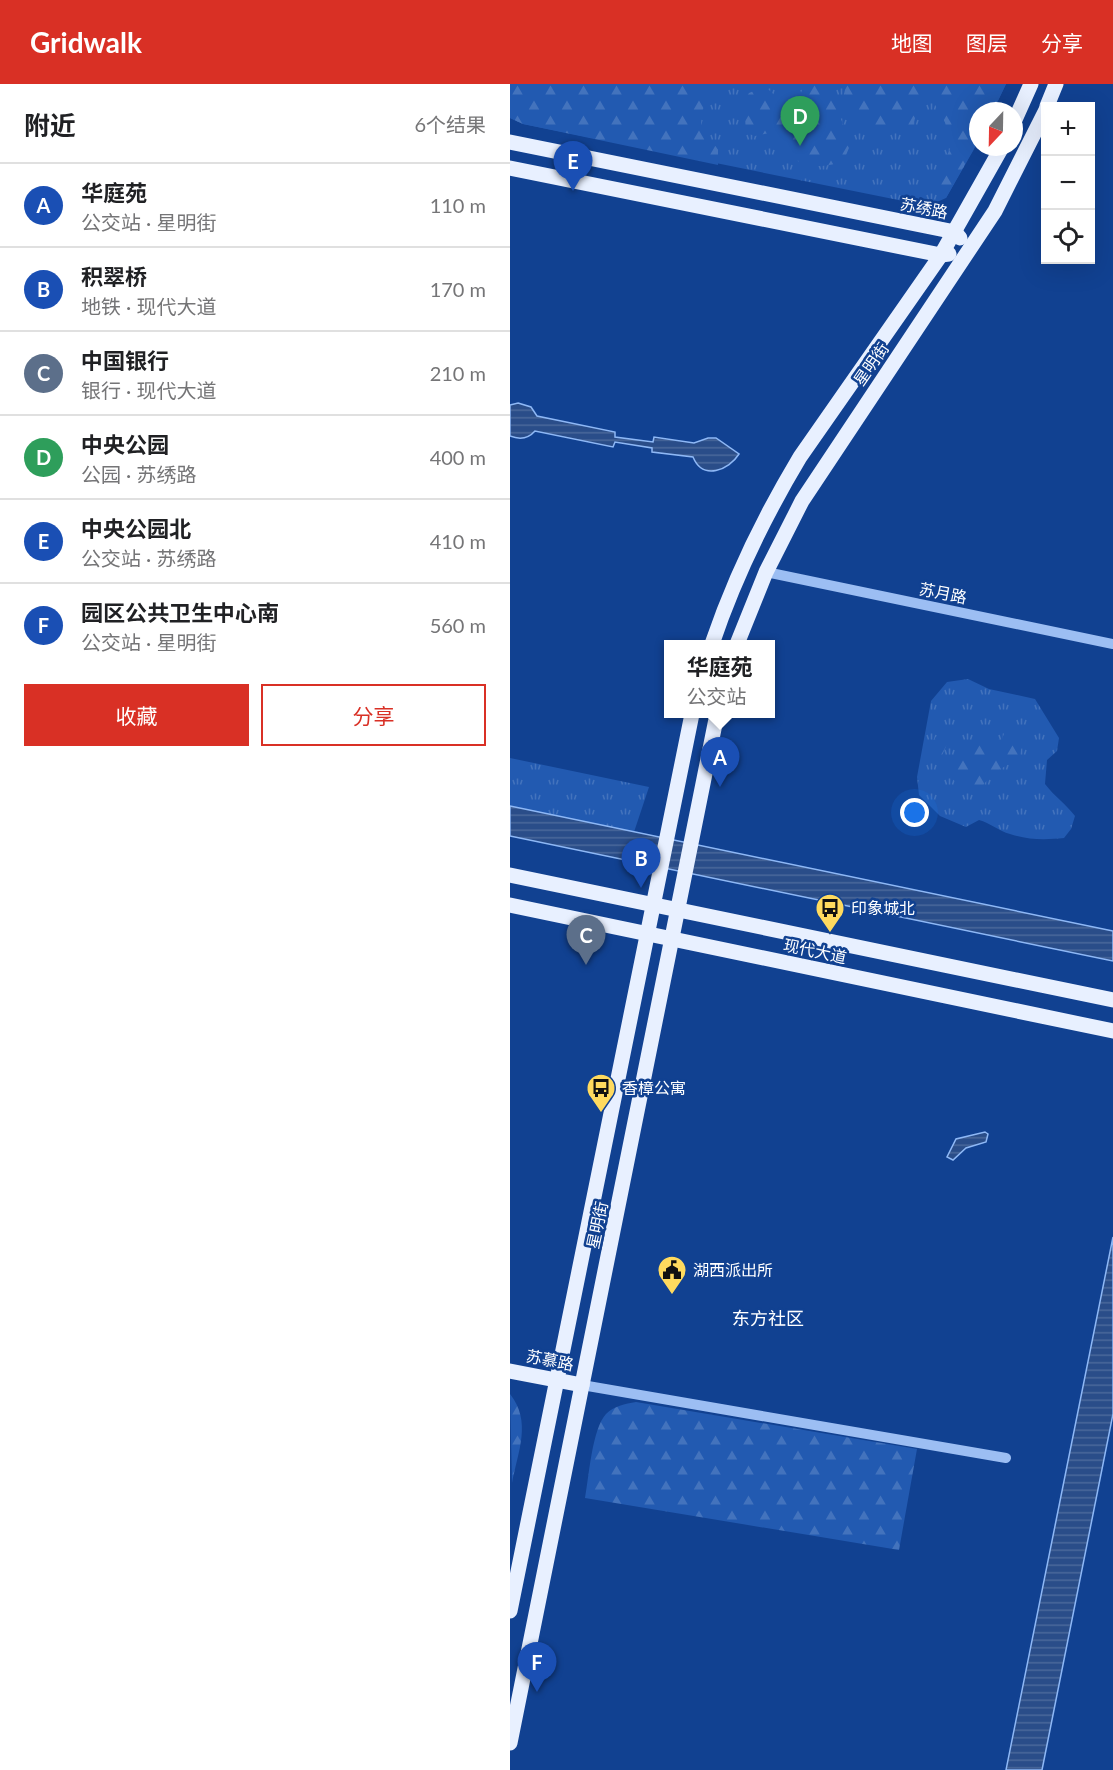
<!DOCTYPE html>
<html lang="zh">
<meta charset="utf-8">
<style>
body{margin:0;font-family:Lato,"Noto Sans SC",sans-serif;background:#f6f6f6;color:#202124}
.controls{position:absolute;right:18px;top:18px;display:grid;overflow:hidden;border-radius:0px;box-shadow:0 6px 24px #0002}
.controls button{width:54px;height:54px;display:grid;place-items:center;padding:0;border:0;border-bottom:2px solid #e0e0e0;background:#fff;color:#202124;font:30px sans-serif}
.compass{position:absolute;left:459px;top:18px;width:54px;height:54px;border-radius:50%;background:#fff;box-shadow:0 6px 24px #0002;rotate:202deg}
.you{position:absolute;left:405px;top:729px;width:21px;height:21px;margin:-15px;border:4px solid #fff;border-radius:50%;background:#1a73e8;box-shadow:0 0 0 9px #1a73e833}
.badge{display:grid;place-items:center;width:39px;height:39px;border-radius:50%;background:#d93025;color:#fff;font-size:20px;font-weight:700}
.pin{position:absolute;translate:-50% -50px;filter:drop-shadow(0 2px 3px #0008)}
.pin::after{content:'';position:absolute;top:32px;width:21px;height:18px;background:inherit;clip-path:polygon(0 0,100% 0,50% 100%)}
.popup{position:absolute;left:154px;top:556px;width:111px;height:78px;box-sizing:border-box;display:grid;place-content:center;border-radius:0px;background:#fff;filter:drop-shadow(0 2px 4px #0005);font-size:20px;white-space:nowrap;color:#757577}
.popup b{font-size:22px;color:#202124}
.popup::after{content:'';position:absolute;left:50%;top:100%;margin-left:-12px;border:12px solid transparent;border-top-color:#fff}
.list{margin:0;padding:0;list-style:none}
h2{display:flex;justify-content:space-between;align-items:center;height:78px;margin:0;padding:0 24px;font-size:26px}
h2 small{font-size:20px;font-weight:400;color:#757577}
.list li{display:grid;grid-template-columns:39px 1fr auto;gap:18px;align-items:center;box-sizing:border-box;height:84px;padding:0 24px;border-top:2px solid #e0e0e0}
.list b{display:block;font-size:22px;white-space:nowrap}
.list p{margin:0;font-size:20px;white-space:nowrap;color:#757577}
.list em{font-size:20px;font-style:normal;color:#757577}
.actions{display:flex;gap:12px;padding:18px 24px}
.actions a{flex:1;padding:14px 0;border:2px solid #d93025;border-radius:0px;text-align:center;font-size:21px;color:#d93025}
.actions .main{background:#d93025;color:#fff}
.icon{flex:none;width:33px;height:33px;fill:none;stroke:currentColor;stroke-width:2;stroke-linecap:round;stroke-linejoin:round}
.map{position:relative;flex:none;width:603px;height:1686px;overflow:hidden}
header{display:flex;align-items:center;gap:36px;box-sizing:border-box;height:84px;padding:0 30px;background:#d93025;color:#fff}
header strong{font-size:28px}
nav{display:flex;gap:33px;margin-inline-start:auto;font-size:21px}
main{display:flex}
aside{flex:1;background:#fff}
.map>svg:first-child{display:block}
</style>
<header>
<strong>Gridwalk</strong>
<nav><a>地图</a><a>图层</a><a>分享</a></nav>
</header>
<main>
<aside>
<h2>附近<small>6个结果</small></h2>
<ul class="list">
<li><span class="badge" style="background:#1a4fb4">A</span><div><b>华庭苑</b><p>公交站 · 星明街</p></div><em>110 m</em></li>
<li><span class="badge" style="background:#1a4fb4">B</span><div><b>积翠桥</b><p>地铁 · 现代大道</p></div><em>170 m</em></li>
<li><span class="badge" style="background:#5c6f8a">C</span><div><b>中国银行</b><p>银行 · 现代大道</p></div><em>210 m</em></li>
<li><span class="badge" style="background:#2e9e5b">D</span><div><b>中央公园</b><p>公园 · 苏绣路</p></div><em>400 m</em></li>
<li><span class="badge" style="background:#1a4fb4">E</span><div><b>中央公园北</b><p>公交站 · 苏绣路</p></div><em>410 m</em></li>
<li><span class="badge" style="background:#1a4fb4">F</span><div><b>园区公共卫生中心南</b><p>公交站 · 星明街</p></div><em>560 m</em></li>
</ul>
<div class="actions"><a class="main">收藏</a><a>分享</a></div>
</aside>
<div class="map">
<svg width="603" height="1686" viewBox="0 0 603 1686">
<defs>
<pattern id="grass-tufts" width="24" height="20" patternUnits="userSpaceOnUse" patternTransform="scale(1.5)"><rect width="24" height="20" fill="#225ab1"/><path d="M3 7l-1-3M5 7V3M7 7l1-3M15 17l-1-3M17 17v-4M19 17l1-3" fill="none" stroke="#4373bd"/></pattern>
<pattern id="forest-firs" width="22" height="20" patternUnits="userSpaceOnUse" patternTransform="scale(1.5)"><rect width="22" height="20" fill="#225ab1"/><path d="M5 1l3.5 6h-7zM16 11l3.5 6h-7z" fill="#4373bd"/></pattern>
<pattern id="water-rules" width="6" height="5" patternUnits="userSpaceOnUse" patternTransform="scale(1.5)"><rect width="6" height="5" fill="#2a4d89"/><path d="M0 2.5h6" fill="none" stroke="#4a689b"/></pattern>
</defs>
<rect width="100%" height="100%" fill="#114191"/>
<!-- grass -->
<g fill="url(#grass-tufts)">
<path d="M 0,0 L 496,0 L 483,27 L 468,27 L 468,57 L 463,67 L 436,114 L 418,122 L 13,40 L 0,34 Z"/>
<path d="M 458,595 L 479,605 L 525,615 L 549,654 L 547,667 L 537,676 L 535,700 C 544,712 556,720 565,732 L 561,745 L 554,754 C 535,756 518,756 500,750 C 489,747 480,739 469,736 L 456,743 L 430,732 L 409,711 L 407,693 L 421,617 L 437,598 Z"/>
<path d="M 0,674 L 139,703 L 124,748 L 0,722 Z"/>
</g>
<!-- forest -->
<g fill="url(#forest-firs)">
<path d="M 0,0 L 202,0 L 192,28 L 191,41 L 194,49 L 208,65 L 208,81 L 13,40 L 0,34 Z"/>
<path d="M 295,0 L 311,0 L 325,21 L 341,59 L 334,76 C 317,85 290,85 277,68 C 272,61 275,53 268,47 L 245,52 L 236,49 L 234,17 L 239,9 L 251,4 L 259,6 L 275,21 L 288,15 Z"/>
<path d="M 334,0 L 408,0 C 413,15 407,27 403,41 L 395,45 L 362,47 L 349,43 L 337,26 Z"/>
<path d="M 422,0 L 496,0 L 483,27 L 468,27 L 468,57 L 436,114 C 414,82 440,83 443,52 L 424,19 Z"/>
<path d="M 497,642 L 505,645 L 512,662 L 509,674 L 482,690 L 467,709 C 451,708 436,692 437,676 L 452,665 L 492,655 Z"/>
<path d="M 431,650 L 435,652 L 437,660 L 430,676 L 423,679 L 418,672 C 420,663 421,654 431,650 Z"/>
<path d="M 0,1310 C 22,1338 8,1367 2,1399 Z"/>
<path d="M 126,1318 L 407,1365 L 389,1466 L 75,1414 C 79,1393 82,1345 96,1330 C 104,1322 115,1320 126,1318 Z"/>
</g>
<!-- water -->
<g fill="url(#water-rules)" stroke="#8eb8f6" stroke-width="1.5">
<path d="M 8,319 L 21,323 L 27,332 L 105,348 L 105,353 L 143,358 L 144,353 L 184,359 L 198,354 L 206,354 L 229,370 C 219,386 193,397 183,373 L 142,368 L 142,364 L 105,358 L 103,363 L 25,347 C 18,355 10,356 0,352 L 0,321 Z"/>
<path d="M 0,722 L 603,847 L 603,877 L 0,752 Z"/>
<path d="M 475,1048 L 478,1050 L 476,1058 L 456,1064 L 443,1076 L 437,1073 L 446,1055 Z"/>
<path d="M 603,1153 L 603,1330 L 532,1686 L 496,1686 Z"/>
</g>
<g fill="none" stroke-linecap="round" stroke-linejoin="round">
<!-- minor -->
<g stroke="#9cbef3" stroke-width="10">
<path d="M 256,488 L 603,560"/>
<path d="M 72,1301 L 496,1374"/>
</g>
<!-- major -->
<g stroke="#e8f0ff" stroke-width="15">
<path d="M 537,22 L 546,0"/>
<path d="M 504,38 L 521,0"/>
<path d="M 0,58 L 445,148 L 450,154"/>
<path d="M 0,84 L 431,171 L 439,170"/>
<path d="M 202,560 C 224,495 254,433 290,373 L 431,171 L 492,63"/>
<path d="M 227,560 L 256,488 L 292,417 L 485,127 L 536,26"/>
<path d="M 0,791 L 603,916"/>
<path d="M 0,821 L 603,947"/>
<path d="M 0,1287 L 72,1301"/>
<path d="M 0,1527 L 182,630"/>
<path d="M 0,1659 L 207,630"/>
</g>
</g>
<!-- icons -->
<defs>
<g id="bus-pin" transform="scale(1.5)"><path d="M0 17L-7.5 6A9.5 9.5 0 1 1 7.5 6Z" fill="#ffda5e" stroke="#114191"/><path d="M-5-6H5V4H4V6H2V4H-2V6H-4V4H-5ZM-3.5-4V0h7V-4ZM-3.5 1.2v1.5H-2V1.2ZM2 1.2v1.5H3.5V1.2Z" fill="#111"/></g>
<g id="civic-pin" transform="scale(1.5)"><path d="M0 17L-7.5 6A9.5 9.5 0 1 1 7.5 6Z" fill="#ffda5e" stroke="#114191"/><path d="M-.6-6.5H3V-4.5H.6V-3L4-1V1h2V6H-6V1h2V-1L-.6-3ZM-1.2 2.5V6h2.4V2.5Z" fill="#111"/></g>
</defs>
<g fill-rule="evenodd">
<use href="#bus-pin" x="320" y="824"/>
<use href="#bus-pin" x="91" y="1004"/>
<use href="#civic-pin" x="162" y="1186"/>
</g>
<g text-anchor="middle" stroke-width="5" stroke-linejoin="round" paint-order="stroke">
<!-- street labels -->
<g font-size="16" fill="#fff" stroke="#114191">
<text transform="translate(414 124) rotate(11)" y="6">苏绣路</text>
<text transform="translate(361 280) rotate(-55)" y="6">星明街</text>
<text transform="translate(433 509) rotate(11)" y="6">苏月路</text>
<text transform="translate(305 867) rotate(12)" y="6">现代大道</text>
<text transform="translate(87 1141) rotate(-78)" y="6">星明街</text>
<text transform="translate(40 1276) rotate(11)" y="6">苏慕路</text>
</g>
<!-- poi labels -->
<g font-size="16" fill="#fff" stroke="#114191" text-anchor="start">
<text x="341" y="830">印象城北</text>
<text x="112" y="1010">香樟公寓</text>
<text x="183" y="1192">湖西派出所</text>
</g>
<!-- neighbourhood labels -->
<g font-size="18" fill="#fff" stroke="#114191">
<text x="258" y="1241">东方社区</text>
</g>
</g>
</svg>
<div class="controls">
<button>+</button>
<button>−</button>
<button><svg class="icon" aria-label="locate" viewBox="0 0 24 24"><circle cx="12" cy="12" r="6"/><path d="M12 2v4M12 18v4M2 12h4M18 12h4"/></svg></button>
</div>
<svg class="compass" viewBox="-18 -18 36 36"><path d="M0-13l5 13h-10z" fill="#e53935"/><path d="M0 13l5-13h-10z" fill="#757577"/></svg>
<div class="you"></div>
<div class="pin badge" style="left:210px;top:703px;background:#1a4fb4">A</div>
<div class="popup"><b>华庭苑</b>公交站</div>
<div class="pin badge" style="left:131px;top:804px;background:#1a4fb4">B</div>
<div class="pin badge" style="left:76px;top:881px;background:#5c6f8a">C</div>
<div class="pin badge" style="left:290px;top:62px;background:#2e9e5b">D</div>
<div class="pin badge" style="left:63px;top:107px;background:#1a4fb4">E</div>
<div class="pin badge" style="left:27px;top:1608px;background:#1a4fb4">F</div>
</div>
</main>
